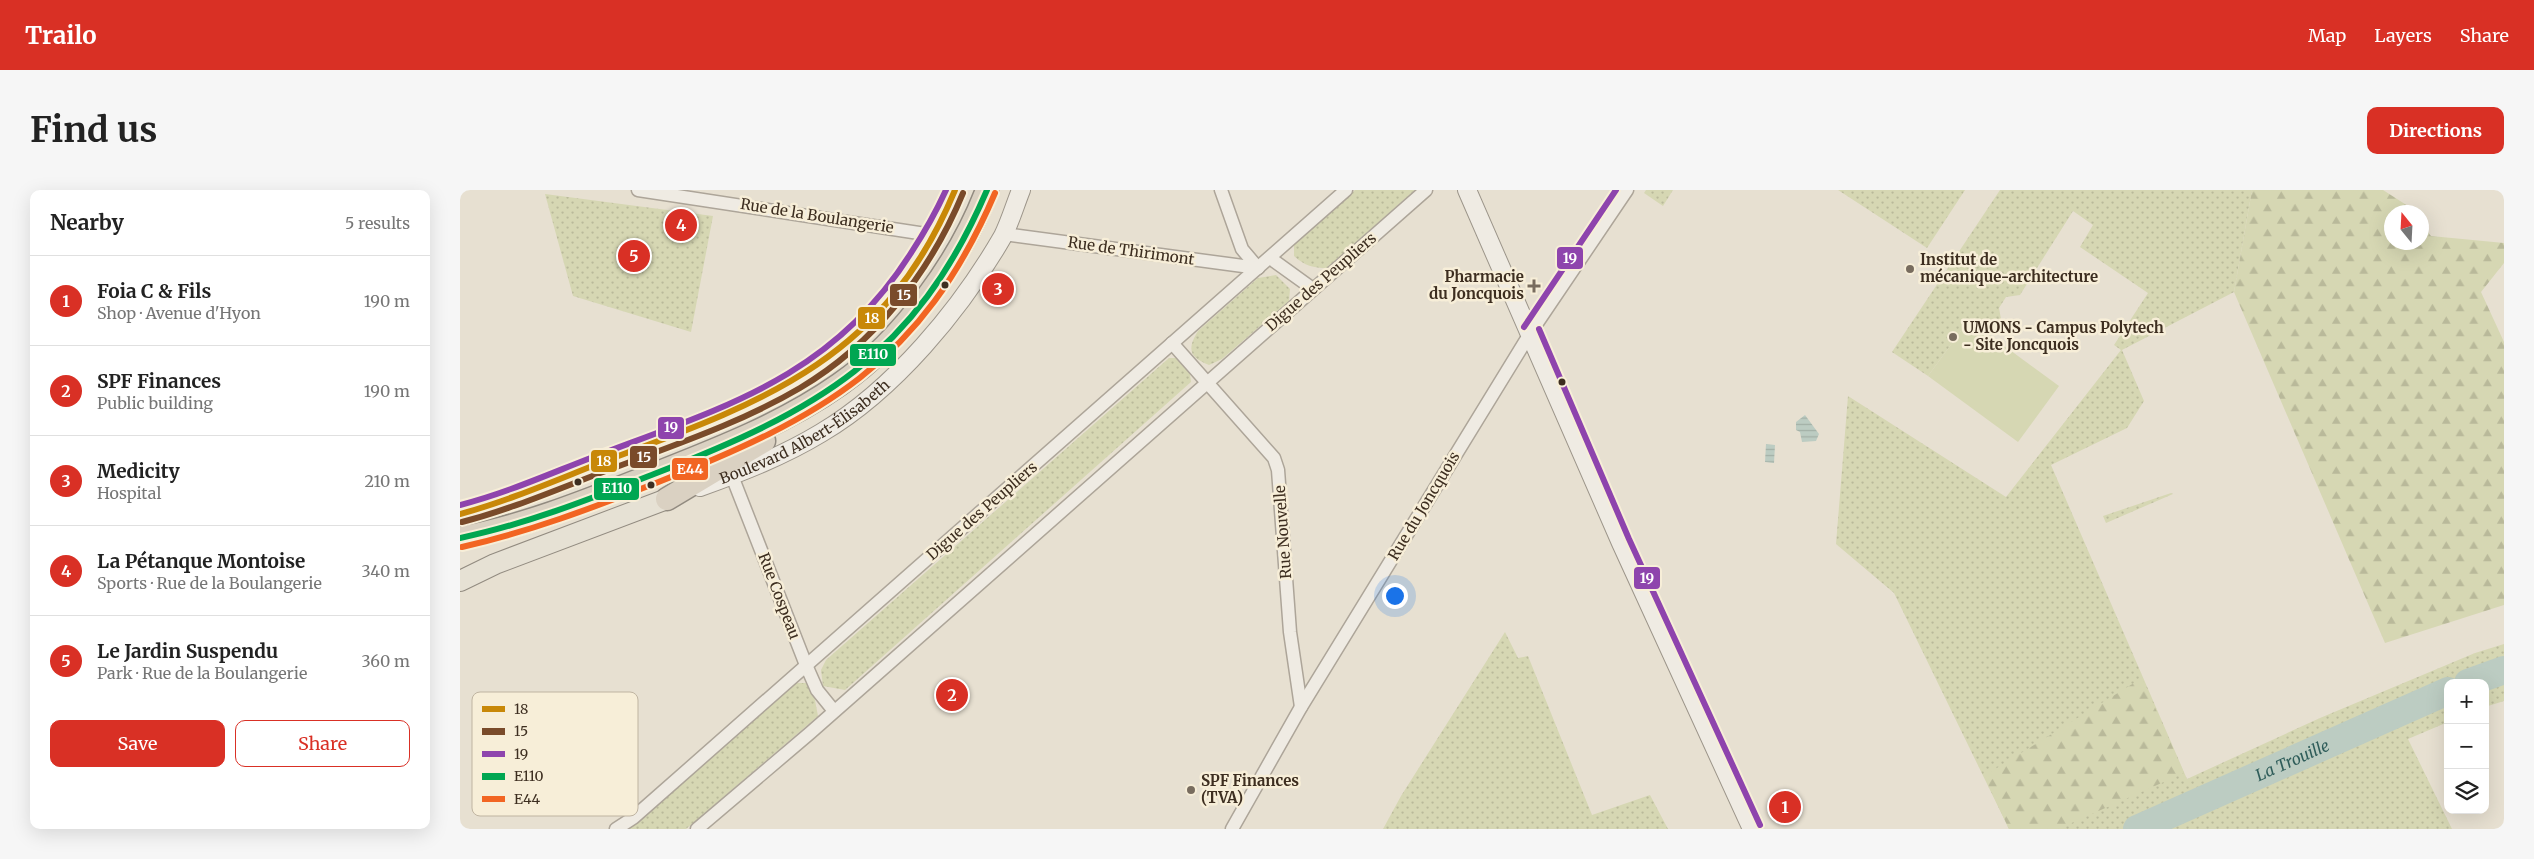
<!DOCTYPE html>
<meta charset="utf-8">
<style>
body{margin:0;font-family:Merriweather,serif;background:#f6f6f6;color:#222}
.controls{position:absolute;right:15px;bottom:15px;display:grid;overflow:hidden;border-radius:10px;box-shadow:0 5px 20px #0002}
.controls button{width:45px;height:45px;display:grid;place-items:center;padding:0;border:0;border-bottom:1px solid #e0e0e0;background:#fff;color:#222;font:25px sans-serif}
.compass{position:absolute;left:1924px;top:15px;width:45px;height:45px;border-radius:50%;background:#fff;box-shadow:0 5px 20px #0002;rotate:342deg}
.you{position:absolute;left:934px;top:405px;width:18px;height:18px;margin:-12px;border:4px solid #fff;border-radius:50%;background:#1a73e8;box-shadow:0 0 0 8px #1a73e833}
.badge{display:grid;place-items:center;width:32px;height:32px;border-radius:50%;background:#d93025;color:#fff;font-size:16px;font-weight:700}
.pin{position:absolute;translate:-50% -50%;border:2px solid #fff;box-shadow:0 1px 5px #0006}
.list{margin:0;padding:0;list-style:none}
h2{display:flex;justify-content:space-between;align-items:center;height:65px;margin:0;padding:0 20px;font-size:21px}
h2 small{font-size:16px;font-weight:400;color:#767676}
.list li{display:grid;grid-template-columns:32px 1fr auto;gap:15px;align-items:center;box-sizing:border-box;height:90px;padding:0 20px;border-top:1px solid #e0e0e0}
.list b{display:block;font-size:19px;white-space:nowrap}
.list p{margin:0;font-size:16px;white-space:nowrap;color:#767676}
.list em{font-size:16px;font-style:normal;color:#767676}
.actions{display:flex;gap:10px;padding:15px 20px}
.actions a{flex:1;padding:11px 0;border:1px solid #d93025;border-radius:10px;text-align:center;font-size:18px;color:#d93025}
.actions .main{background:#d93025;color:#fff}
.icon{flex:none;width:28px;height:28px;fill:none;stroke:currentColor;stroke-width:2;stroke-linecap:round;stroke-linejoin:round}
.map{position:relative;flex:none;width:2044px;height:639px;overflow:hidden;border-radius:10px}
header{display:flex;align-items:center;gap:30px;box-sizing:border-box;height:70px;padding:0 25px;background:#d93025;color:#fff}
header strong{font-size:24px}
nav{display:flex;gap:28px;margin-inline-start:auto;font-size:18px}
.intro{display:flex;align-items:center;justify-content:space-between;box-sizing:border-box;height:120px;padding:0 30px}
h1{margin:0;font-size:35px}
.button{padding:12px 22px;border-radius:10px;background:#d93025;color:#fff;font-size:18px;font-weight:700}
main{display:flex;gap:30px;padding:0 30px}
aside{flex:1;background:#fff;border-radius:10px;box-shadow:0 5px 20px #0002}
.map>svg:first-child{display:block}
</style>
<header>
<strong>Trailo</strong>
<nav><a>Map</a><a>Layers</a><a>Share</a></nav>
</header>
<div class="intro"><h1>Find us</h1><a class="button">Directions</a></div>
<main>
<aside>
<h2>Nearby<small>5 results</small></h2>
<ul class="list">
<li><span class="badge">1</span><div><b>Foia C &amp; Fils</b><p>Shop · Avenue d'Hyon</p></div><em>190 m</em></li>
<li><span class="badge">2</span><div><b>SPF Finances</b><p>Public building</p></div><em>190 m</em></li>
<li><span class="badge">3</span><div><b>Medicity</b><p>Hospital</p></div><em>210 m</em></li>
<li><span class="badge">4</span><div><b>La Pétanque Montoise</b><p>Sports · Rue de la Boulangerie</p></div><em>340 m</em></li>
<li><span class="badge">5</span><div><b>Le Jardin Suspendu</b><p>Park · Rue de la Boulangerie</p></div><em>360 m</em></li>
</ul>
<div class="actions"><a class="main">Save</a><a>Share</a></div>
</aside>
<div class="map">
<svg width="2044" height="639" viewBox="0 0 2044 639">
<defs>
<pattern id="green-dots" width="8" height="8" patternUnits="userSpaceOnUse" patternTransform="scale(1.25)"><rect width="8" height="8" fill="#d6d7b3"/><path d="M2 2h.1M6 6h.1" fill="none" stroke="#b9b99a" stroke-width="1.8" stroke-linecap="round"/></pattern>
<pattern id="forest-firs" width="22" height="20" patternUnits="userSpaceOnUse" patternTransform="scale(1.25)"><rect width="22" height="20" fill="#d6d7b3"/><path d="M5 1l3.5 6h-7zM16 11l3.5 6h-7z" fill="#b9b99a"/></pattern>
<pattern id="water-rules" width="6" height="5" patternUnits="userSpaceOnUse" patternTransform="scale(1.25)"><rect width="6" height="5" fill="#bcccc2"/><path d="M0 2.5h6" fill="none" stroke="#a2b0a6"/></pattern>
</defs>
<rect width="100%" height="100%" fill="#e7e0d1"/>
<!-- green -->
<g fill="url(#green-dots)">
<path d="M 895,0 L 955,0 L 867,78 C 853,78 845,76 834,66 L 834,53 Z"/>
<path d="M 1186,0 L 1213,0 L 1203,16 L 1184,3 Z"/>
<path d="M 1378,0 L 1505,0 L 1467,58 Z"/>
<path d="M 1540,0 L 1792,0 L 1774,102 L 1662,160 L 1684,211 L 1667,238 L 1591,275 L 1727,589 L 1860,528 L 2015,463 L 2044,454 L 2044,511 L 2025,517 L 2025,493 L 1988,493 L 1988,532 L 1948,549 L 1992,639 L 1549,639 L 1434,403 L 1376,354 L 1388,206 L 1546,307 L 1661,160 L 1654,155 L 1688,103 L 1620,57 L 1633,35 L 1613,21 L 1560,105 L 1546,107 L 1539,118 L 1541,129 L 1530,146 L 1509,130 L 1468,186 L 1432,162 Z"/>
<path d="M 85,4 L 253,26 L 231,142 L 113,106 Z"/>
<path d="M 816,85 L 830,99 L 829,111 L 762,169 L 749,175 C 729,167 727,159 738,141 L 798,88 Z"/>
<path d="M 709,168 L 718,168 L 730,184 L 731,192 L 385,500 L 363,496 L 361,480 L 366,470 Z"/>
<path d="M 1711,303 L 1713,304 L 1646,333 L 1643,326 Z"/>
<path d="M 1045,442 L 1058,468 L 1068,466 L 1132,625 L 1190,605 L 1208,639 L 923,639 L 941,606 Z"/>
<path d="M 335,493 L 346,493 L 353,500 L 358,526 L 226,639 L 167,639 Z"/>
</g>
<!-- forest -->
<g fill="url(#forest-firs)">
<path d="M 1792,0 L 1923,0 L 1948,16 L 1953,22 L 1932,22 L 1932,52 L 1962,52 L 1962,34 L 1971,46 L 2044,53 L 2044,73 L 2021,102 L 2044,152 L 2044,415 L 1925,453 L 1774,102 Z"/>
<path d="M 1682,488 L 1724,583 L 1598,639 L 1549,639 L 1524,586 Z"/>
</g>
<!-- pitch -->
<path fill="#d6d7b3" d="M 1509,130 L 1599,196 L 1558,252 L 1468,186 Z"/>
<!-- water -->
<g fill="url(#water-rules)">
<path d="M 1345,225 L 1359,244 L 1356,251 L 1342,252 L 1340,242 L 1336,240 L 1336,232 Z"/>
<path d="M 1306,254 L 1315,255 L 1314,273 L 1305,272 Z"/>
</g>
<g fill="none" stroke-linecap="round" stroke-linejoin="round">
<!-- river -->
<g stroke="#bcccc2" stroke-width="28">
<path d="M 2008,493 L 2044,480"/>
<path id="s1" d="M 1677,639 L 1988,501"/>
</g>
<!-- street casing -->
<g stroke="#ada599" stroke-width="15">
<g id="street">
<path d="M 178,0 L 472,45"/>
<path d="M 761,0 L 782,59 L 798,78"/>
<path d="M 544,44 L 798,78"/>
<path d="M 810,68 L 853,99"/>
<path d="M 712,153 L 814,268 L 818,280 L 830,442 L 841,517"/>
<path d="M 272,286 L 346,475 L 357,500 L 374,521"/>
<path d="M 156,639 L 173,628 L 886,0"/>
<path d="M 237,639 L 350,543 L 966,0"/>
<path d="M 772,639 L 841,517 L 1071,142 L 1167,0"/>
</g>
</g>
<!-- secondary casing -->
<g stroke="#9c958a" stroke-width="20">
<g id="secondary">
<path d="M 1007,0 L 1161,353 L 1292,639"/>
<path id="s2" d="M 240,297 C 282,282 323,266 361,243 C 434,200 501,119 543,46 C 550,32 555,15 561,0"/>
<path d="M 0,324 C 21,319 41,310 61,303 C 93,291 125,279 157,267 C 290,217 397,184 469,51 C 478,34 488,18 495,0"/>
</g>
</g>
<!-- primary casing -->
<g stroke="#928b80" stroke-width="22">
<path id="primary" d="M 0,391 L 35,374 L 207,309"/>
</g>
<!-- highway casing -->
<g stroke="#928b80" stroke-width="25">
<g id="highway">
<path d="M 207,309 L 304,251"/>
<path d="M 0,348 C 64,336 126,311 187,287 C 253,261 322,235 380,194 C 443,150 500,71 527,0"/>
</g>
</g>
<!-- street -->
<use href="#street" stroke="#efebe3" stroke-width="12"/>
<!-- secondary -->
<use href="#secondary" stroke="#efebe3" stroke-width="18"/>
<!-- primary -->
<use href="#primary" stroke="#e6e1d4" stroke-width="20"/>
<!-- highway -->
<use href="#highway" stroke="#dad1c2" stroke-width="22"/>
<!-- bus-1 casing -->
<g stroke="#f7eed8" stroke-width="10">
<path id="bus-1" d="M 0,324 C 52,310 103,287 153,268 C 310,210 426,166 495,0"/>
</g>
<!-- bus-2 casing -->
<g stroke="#f7eed8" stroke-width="10">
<path id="bus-2" d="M 2,332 C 56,318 107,295 159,276 C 220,253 284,231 340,198 C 414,154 470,83 503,3"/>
</g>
<!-- bus-3 casing -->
<g stroke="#f7eed8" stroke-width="10">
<g id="bus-3">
<path d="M 1064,137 L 1156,0"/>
<path d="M 1079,139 L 1169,349 L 1300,635"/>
<path d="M 0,315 C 51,302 100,279 149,261 C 274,214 376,182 451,63 C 464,43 476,22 486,0"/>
</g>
</g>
<!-- bus-4 casing -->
<g stroke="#f7eed8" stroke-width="10">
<path id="bus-4" d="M 0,348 C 67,334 130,309 194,284 C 356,221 455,168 527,0"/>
</g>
<!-- bus-5 casing -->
<g stroke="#f7eed8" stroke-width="10">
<path id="bus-5" d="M 2,357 C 69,342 132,318 196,293 C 361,228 462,174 535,3"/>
</g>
<!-- bus-1 -->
<use href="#bus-1" stroke="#c88808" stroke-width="6"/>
<!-- bus-2 -->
<use href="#bus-2" stroke="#7a4b2a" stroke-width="6"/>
<!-- bus-3 -->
<use href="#bus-3" stroke="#8e44ad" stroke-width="6"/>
<!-- bus-4 -->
<use href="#bus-4" stroke="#00a651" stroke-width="6"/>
<!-- bus-5 -->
<use href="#bus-5" stroke="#f26522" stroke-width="6"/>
</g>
<!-- markers -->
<g fill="#786c5e" stroke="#f7eed8" stroke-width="2">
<circle cx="1450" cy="79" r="5"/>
<path d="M1071.5 88.5h5v5h5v5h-5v5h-5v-5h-5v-5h5z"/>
<circle cx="1493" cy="147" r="5"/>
<circle cx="731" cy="600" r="5"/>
</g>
<g fill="#3d2e20" stroke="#f7eed8" stroke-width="2">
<circle cx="485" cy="95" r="4.5"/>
<circle cx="1102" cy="192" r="4.5"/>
<circle cx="118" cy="292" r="4.5"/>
<circle cx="191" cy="295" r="4.5"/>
</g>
<g text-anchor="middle" stroke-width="5" stroke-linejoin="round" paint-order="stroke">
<!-- street labels -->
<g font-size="15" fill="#3d2e20" stroke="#f7eed8">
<text transform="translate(357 26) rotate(9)" y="5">Rue de la Boulangerie</text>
<text transform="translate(671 61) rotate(8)" y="5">Rue de Thirimont</text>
<text transform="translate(861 92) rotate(-41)" y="5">Digue des Peupliers</text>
<text dy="5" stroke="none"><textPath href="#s2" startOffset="119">Boulevard Albert-Élisabeth</textPath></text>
<text transform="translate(964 316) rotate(-59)" y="5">Rue du Joncquois</text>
<text transform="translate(522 321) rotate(-41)" y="5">Digue des Peupliers</text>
<text transform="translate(823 342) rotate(-94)" y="5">Rue Nouvelle</text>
<text transform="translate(319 406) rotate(69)" y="5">Rue Cospeau</text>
</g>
<!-- poi labels -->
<g font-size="15" font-weight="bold" fill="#3d2e20" stroke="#f7eed8" text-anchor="start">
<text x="1460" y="75">Institut de<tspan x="1460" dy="17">mécanique-architecture</tspan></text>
<text x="1064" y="92" text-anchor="end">Pharmacie<tspan x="1064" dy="17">du Joncquois</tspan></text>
<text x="1503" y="143">UMONS - Campus Polytech<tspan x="1503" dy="17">- Site Joncquois</tspan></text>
<text x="741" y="596">SPF Finances<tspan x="741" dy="17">(TVA)</tspan></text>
</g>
<!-- water labels -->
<g font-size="16" font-style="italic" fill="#2f5d5a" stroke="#f7eed8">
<text dy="6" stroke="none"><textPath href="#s1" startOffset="170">La Trouille</textPath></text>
</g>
</g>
<!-- legend -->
<rect x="12" y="502" width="166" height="124" rx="8" fill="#f7eed8" stroke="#bfb4a1" stroke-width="1"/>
<rect x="22" y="516" width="23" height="6" fill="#c88808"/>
<rect x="22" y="538" width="23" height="7" fill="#7a4b2a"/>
<rect x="22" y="561" width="23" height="6" fill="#8e44ad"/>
<rect x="22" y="583" width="23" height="7" fill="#00a651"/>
<rect x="22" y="606" width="23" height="6" fill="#f26522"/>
<g font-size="14" fill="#3d2e20">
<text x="54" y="524">18</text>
<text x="54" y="546">15</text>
<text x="54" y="569">19</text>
<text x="54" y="591">E110</text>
<text x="54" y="614">E44</text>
</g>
<g stroke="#f7eed8" stroke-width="2">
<rect x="1096" y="56" width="28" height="24" rx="5" fill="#8e44ad"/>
<rect x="429" y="93" width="29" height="24" rx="5" fill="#7a4b2a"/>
<rect x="397" y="116" width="29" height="24" rx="5" fill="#c88808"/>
<rect x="389" y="153" width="48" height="24" rx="5" fill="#00a651"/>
<rect x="197" y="226" width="28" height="24" rx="5" fill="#8e44ad"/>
<rect x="169" y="255" width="29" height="24" rx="5" fill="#7a4b2a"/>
<rect x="130" y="259" width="28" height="24" rx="5" fill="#c88808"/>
<rect x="211" y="267" width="38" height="24" rx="5" fill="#f26522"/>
<rect x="133" y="287" width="47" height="24" rx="5" fill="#00a651"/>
<rect x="1173" y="376" width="28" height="24" rx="5" fill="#8e44ad"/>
</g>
<g font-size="14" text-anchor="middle" font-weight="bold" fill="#fff">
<text x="1110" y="73">19</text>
<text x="444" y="110">15</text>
<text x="412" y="133">18</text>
<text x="413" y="169">E110</text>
<text x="211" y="242">19</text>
<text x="184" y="272">15</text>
<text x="144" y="276">18</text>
<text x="230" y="284">E44</text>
<text x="157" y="303">E110</text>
<text x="1187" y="393">19</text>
</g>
</svg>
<div class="controls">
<button>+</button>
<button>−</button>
<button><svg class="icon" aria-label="layers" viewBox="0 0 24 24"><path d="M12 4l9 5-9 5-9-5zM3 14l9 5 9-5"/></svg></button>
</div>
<svg class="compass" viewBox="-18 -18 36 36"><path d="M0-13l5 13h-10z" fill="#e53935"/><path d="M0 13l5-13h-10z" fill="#767676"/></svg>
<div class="you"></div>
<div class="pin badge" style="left:1325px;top:617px">1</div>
<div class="pin badge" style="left:492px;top:505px">2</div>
<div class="pin badge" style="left:538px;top:99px">3</div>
<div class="pin badge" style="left:221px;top:35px">4</div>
<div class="pin badge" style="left:174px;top:66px">5</div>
</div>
</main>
